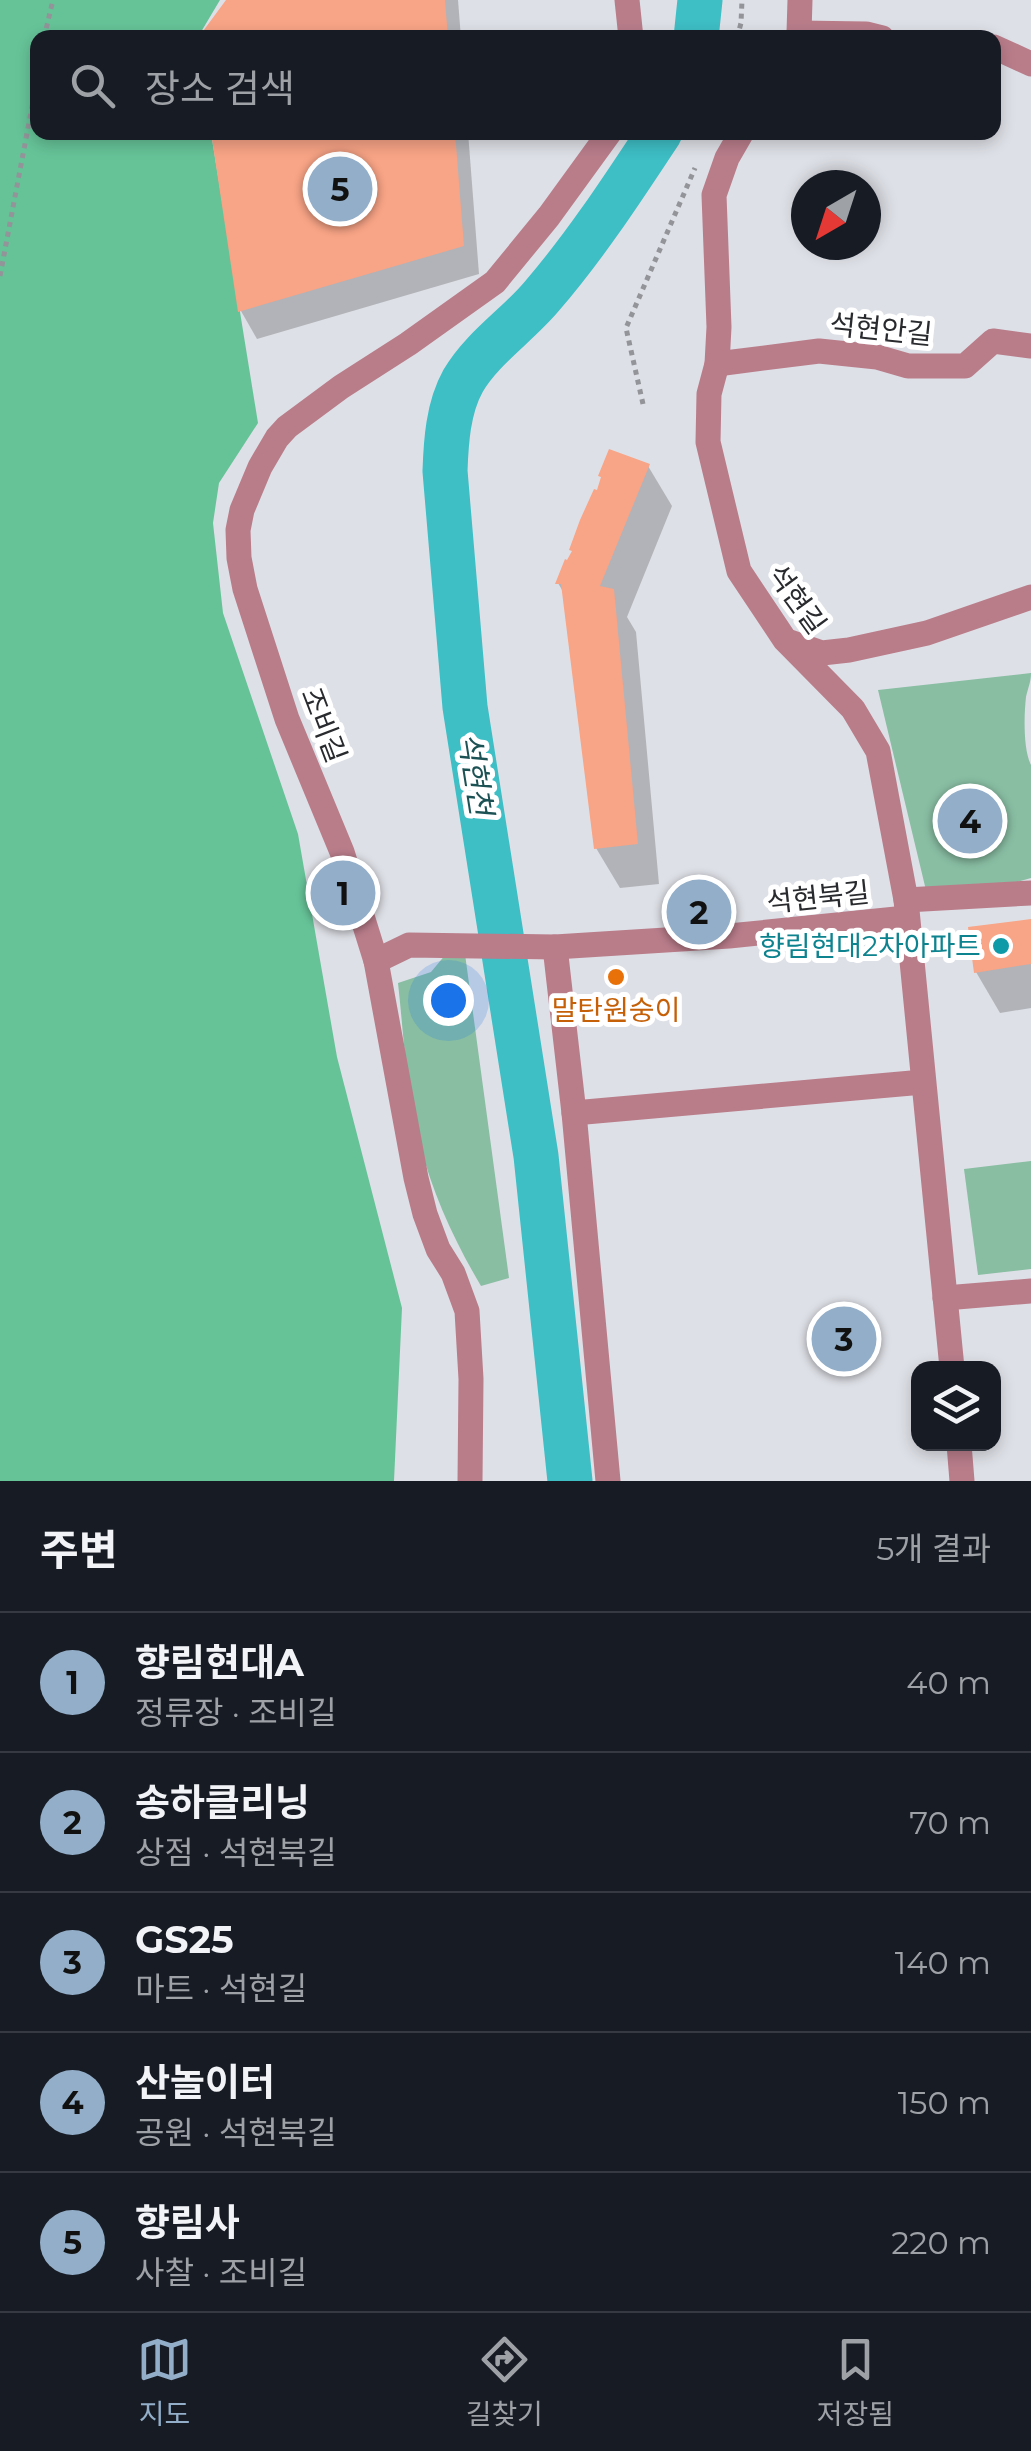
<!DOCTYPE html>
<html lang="ko">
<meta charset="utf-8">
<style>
body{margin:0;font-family:Montserrat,"Noto Sans KR",sans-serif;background:#20242c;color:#f1f3f6}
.controls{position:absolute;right:30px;bottom:30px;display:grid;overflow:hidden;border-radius:20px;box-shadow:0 5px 15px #0003}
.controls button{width:90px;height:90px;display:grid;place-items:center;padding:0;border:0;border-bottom:2px solid #363941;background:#171b24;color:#f1f3f6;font:50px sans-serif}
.compass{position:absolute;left:791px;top:170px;width:90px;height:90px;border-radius:50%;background:#171b24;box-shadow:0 5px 15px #0003;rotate:219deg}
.you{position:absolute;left:448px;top:1000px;width:35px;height:35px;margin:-25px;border:8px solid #fff;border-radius:50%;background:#1a73e8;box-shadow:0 0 0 15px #1a73e833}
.badge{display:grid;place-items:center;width:65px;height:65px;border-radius:50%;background:#93aec8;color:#111;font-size:32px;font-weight:700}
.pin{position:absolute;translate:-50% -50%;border:5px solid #fff;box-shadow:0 2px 10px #0006}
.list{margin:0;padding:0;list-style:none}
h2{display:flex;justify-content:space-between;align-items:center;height:130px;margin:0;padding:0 40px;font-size:42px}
h2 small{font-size:32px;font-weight:400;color:#9ea1a6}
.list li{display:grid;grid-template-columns:65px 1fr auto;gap:30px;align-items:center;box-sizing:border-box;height:140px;padding:0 40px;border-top:2px solid #363941}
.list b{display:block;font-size:38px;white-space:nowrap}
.list p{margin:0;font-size:32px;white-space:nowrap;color:#9ea1a6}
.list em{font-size:32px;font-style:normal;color:#9ea1a6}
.icon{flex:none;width:55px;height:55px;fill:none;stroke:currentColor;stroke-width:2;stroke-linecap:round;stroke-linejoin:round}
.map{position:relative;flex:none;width:1031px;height:1481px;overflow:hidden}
.search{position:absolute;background:#171b24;box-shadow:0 5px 15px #0003;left:30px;right:30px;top:30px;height:110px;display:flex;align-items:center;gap:25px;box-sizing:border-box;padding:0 35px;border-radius:20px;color:#9ea1a6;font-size:38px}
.sheet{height:830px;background:#171b24}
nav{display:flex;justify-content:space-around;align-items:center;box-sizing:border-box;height:140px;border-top:2px solid #363941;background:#171b24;font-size:28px;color:#9ea1a6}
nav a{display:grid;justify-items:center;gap:5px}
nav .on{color:#93aec8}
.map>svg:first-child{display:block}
</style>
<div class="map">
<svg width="1031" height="1481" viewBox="0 0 1031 1481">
<rect width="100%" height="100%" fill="#dee0e7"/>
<!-- green -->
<g fill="#89bea3">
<path d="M 1031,673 C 1031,682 1028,688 1026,697 C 1024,715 1023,749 1031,765 L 1031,878 L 930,907 L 878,690 Z"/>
<path d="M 446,954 L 465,954 L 509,1278 L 481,1286 C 455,1242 433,1195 420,1144 C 406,1092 404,1037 398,983 L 431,972 Z"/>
<path d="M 1031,1161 L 1031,1269 L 978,1275 L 964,1169 Z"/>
</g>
<!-- forest -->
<path fill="#66c398" d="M 0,0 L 220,0 L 198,37 L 38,38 L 38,132 L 211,133 L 258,423 L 219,483 L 213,523 L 223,613 L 298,834 L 337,1057 L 402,1308 L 394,1481 L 0,1481 Z"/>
<!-- shadow -->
<g fill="#0003">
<path d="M 229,0 L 458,0 L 461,38 L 201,38 Z"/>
<path d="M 213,132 L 468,132 L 479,274 L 257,339 L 241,311 Z"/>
<path d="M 648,466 L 672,506 L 627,617 L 636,632 L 659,884 L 620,888 L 596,848 L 565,595 L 558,583 L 573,553 Z"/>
<path d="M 712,899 L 721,913 L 722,939 L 681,902 Z"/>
<path d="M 1031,922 L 1031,1008 L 1000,1013 L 976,972 Z"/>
</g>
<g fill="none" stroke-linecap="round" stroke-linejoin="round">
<!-- river -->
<g stroke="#3ebec5" stroke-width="45">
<path d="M 696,38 L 700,0"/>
<path d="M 570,1481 L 536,1156 L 465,707 L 445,471 C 446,442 448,408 463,381 C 482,348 518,325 542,296 C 586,245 623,188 660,132"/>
</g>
</g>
<!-- building -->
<g fill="#f8a486">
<path d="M 226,0 L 445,0 L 448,38 L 198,38 Z"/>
<path d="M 211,132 L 455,132 L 464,246 L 238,312 Z"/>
<path d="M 609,449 L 650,464 L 600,586 L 614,589 L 638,844 L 594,849 L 561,584 L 555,584 L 565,559 L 567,560 L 572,551 L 569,550 L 580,520 L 594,489 L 597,490 L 601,477 L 598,476 Z"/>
<path d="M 714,897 L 715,925 L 679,928 L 678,900 Z"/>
<path d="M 1031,919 L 1031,964 L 974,973 L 968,927 Z"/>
</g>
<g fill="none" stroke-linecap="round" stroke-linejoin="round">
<!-- path -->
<g stroke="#929499" stroke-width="5" stroke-dasharray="5 5" stroke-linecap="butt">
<path d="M 44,38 L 53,0"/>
<path d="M 737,38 L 741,23 L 742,0"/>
<path d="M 0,276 L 38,75"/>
<path d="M 643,404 L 626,328 L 695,168"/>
</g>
<!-- minor -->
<g stroke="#b97d8a" stroke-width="25">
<path d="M 627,0 L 631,38"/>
<path d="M 799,33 L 866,34 L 882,38"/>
<path d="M 797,38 L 799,33 L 800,0"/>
<path d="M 994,47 L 1031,64"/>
<path d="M 742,132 L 727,158 L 714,195 L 719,327 L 717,364 L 709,394 L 708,442 L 739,571 L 785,640 L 853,709 L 878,751 L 906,900 L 952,1368"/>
<path d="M 717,364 L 819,351 L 877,357 L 908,366 L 965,366 L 993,341 L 1031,346"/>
<path d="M 790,642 L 822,653 L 849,650 L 927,633 L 1031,597"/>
<path d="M 906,900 L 1031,893"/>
<path d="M 555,947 L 574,1113 L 608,1481"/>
<path d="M 376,961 L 409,945 L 555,947 L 729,936 L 906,918"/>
<path d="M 574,1113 L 923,1082"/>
<path d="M 945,1298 L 1031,1291"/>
<path d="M 959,1444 L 962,1481"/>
<path d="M 470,1481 L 471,1379 L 467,1311 L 453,1273 L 438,1249 L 425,1214 L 416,1178 L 376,961 L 342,852 L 287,719 L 245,589 L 239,558 L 238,530 L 242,510 L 260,467 L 277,438 L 287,427 L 341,387 L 408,344 L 495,282 L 549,216 L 610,132"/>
</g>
</g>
<!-- markers -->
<circle fill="#0f9aa8" stroke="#fff" stroke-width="4" cx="1001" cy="946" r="10"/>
<circle fill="#e8710a" stroke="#fff" stroke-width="4" cx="616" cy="977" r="10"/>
<g text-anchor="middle" stroke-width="10" stroke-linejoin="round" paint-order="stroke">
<!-- street labels -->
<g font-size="28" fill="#292a2d" stroke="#fff">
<text transform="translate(881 329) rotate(6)" y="10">석현안길</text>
<text transform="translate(797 599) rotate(54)" y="10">석현길</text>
<text transform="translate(324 725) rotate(69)" y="10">조비길</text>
<text transform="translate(818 897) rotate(-6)" y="10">석현북길</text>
</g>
<!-- culture labels -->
<g font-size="28" fill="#0d838f" stroke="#fff" text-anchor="end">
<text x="981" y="956">향림현대2차아파트</text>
</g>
<!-- food labels -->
<g font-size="28" fill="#c56008" stroke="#fff">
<text x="616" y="1020">말탄원숭이</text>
</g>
<!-- water labels -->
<g font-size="30" font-style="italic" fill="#1d5255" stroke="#fff">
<text transform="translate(475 774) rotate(81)" y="10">석현천</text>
</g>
</g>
</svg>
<div class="controls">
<button><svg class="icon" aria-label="layers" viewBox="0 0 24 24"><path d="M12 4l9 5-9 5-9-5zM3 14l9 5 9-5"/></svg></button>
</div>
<svg class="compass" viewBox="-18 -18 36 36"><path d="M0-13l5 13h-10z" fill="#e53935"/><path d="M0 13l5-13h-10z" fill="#9ea1a6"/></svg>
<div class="you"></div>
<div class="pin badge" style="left:343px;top:893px">1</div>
<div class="pin badge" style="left:699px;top:912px">2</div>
<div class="pin badge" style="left:844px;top:1339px">3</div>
<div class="pin badge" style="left:970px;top:821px">4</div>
<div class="pin badge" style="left:340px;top:189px">5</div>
<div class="search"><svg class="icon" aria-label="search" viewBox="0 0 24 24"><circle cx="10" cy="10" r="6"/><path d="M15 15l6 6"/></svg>장소 검색</div>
</div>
<section class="sheet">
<h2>주변<small>5개 결과</small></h2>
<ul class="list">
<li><span class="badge">1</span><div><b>향림현대A</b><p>정류장 · 조비길</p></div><em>40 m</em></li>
<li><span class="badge">2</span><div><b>송하클리닝</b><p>상점 · 석현북길</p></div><em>70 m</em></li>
<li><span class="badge">3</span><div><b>GS25</b><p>마트 · 석현길</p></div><em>140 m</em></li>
<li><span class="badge">4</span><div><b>산놀이터</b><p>공원 · 석현북길</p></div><em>150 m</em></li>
<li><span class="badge">5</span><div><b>향림사</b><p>사찰 · 조비길</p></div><em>220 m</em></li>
</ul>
</section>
<nav>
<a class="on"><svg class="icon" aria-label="map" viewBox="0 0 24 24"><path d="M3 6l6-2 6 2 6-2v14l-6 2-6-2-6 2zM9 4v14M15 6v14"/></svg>지도</a>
<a><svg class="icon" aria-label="directions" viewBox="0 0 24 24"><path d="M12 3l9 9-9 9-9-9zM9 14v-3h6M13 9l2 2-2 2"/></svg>길찾기</a>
<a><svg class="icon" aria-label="saved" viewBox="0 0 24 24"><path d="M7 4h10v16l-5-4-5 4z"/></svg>저장됨</a>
</nav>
